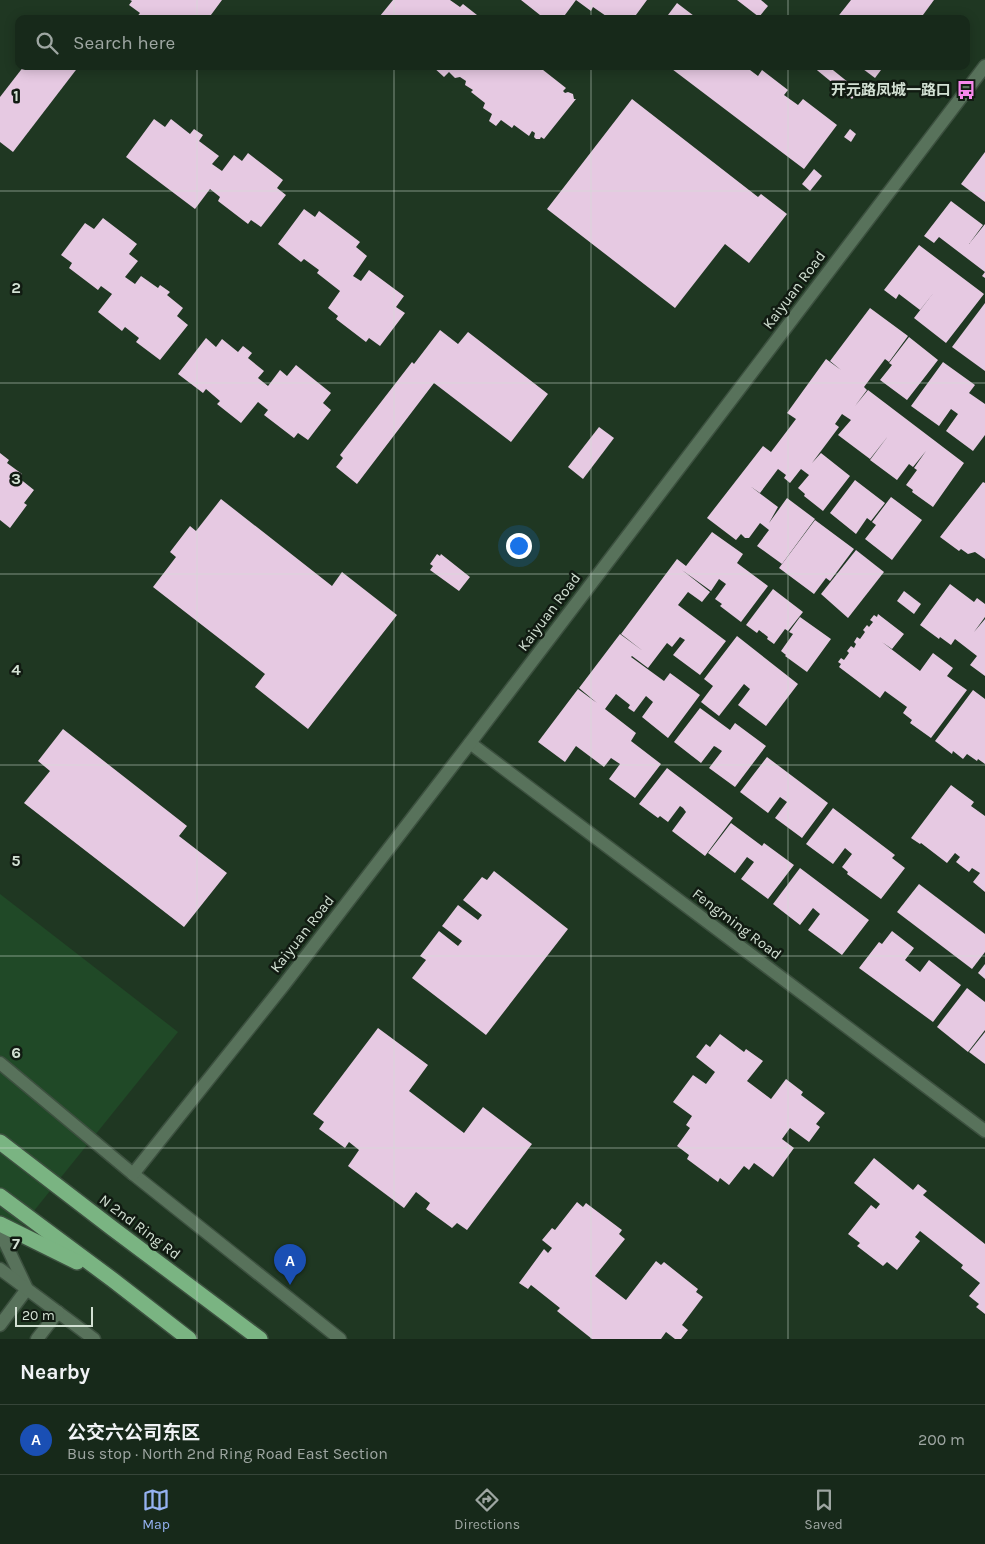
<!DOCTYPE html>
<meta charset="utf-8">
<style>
body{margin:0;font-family:Karla,"Noto Sans SC",sans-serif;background:#243527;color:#f1f3f6}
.scale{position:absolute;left:15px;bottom:12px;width:78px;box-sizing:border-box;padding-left:5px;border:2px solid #d2e0d3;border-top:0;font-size:14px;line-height:18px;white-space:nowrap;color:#d2e0d3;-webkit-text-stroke:4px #111b12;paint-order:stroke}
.you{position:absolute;left:518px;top:545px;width:18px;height:18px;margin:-12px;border:4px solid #fff;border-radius:50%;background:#1a73e8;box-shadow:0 0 0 8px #1a73e833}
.badge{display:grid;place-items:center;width:32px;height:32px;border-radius:50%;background:#95b2f1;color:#fff;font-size:16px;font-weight:700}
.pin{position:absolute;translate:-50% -41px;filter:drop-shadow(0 1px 2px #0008)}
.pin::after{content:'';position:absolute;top:26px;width:18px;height:15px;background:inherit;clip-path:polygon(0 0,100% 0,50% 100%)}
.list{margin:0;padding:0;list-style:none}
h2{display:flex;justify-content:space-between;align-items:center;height:65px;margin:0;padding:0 20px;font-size:21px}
h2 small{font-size:16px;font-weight:400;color:#9ea6a2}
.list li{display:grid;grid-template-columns:32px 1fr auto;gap:15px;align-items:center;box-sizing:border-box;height:70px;padding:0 20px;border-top:1px solid #364539}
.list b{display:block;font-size:19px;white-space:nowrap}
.list p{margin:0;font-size:16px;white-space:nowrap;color:#9ea6a2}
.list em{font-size:16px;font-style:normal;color:#9ea6a2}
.icon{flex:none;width:28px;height:28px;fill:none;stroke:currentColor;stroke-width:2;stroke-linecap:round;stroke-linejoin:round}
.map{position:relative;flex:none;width:985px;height:1339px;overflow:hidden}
.search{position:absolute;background:#17291a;box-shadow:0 2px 12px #0003;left:15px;right:15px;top:15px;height:55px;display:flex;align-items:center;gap:12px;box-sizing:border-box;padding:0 18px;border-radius:10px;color:#9ea6a2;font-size:19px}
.sheet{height:135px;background:#17291a}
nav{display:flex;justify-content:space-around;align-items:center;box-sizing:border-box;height:70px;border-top:1px solid #364539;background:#17291a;font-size:14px;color:#9ea6a2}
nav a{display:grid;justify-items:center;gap:2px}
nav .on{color:#95b2f1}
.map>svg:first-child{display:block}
</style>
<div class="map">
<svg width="985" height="1339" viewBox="0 0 985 1339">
<rect width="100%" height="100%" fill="#1f3722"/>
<!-- green -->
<path fill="#204927" d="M 0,894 L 178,1032 L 0,1253 Z"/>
<!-- building -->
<g fill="#e6c9e2">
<path d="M 130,0 L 222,0 L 208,19 L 135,19 L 140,13 L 129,5 L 132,1 Z"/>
<path d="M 393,0 L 450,0 L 460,7 L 463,4 L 477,15 L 474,19 L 384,19 L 380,16 Z"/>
<path d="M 521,0 L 647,0 L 633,19 L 604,19 L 606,16 L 593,7 L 591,11 L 576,0 L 562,19 L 545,19 Z"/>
<path d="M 737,0 L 761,0 L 768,6 L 759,17 Z"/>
<path d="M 851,0 L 934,0 L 920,19 L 836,19 Z"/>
<path d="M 677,3 L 698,19 L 665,19 Z"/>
<path d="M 24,66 L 79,66 L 13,152 L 0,142 L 0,97 Z"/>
<path d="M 432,66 L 538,66 L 566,88 L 563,91 L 565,93 L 568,92 L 573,94 L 574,99 L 576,99 L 544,139 L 541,137 L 540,139 L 536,139 L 534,137 L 535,133 L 532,131 L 529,136 L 514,125 L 512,128 L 501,120 L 496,126 L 489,121 L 492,114 L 483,108 L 485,103 L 471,92 L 473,90 L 465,85 L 466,81 L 460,77 L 455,78 L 449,72 L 444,77 Z"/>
<path d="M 668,66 L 747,66 L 746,67 L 758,76 L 762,70 L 788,90 L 784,95 L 798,105 L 803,99 L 837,125 L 804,169 Z"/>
<path d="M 812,66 L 828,66 L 859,91 L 852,99 Z"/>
<path d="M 859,66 L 884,66 L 875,78 Z"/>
<path d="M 632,99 L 758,197 L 761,194 L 787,214 L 749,263 L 725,244 L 675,308 L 547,209 Z"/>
<path d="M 154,119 L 165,127 L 171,119 L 190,134 L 194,129 L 203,135 L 199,141 L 219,156 L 212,164 L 222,171 L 234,155 L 242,161 L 248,153 L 283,180 L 277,188 L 286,195 L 261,227 L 251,220 L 248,224 L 218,201 L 220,197 L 210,189 L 195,209 L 126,157 Z"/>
<path d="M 850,129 L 856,134 L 851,142 L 844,137 Z"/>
<path d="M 985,152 L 985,202 L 961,184 Z"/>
<path d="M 814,169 L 822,176 L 810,191 L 802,184 Z"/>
<path d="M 951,201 L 983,225 L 969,244 L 985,224 L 985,278 L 982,276 L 985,272 L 939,237 L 934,243 L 924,236 Z"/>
<path d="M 304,209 L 315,217 L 319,211 L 360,242 L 356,247 L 367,256 L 353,276 L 361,281 L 369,270 L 404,296 L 396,307 L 405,313 L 380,346 L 369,338 L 366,342 L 336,319 L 338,316 L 328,308 L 340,291 L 317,273 L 319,270 L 304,259 L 301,262 L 278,244 Z"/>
<path d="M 103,218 L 137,244 L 129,254 L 138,261 L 125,277 L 135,284 L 141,276 L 158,288 L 160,285 L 170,292 L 167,295 L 183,308 L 177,316 L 188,325 L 160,360 L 136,342 L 139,338 L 125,327 L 122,331 L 98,312 L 112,294 L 101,286 L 98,290 L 69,268 L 72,263 L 61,255 L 85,223 L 94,229 Z"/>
<path d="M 919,245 L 984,294 L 946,343 L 914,318 L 935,291 L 920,310 L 899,294 L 896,299 L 884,290 Z"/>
<path d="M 985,303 L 985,371 L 952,347 Z"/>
<path d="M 870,308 L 908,336 L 889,362 L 885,359 L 864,387 L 867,390 L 855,406 L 868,390 L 964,463 L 933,507 L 912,492 L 913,490 L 906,485 L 917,470 L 914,468 L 926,451 L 913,467 L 909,464 L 897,480 L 870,460 L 888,436 L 870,459 L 838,435 L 851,420 L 842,414 L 835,424 L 839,427 L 812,463 L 821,453 L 850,476 L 823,511 L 804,496 L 805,494 L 798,488 L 809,475 L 801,469 L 790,483 L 784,478 L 786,475 L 778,469 L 760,493 L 750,486 L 778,507 L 769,523 L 787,498 L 815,519 L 782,564 L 757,546 L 769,530 L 760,523 L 749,538 L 745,538 L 741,534 L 736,540 L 707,518 L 763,446 L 771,452 L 796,419 L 787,413 L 826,359 L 841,370 L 830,361 Z"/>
<path d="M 440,330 L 458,344 L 468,332 L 548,394 L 511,442 L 434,383 L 357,484 L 336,467 L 343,458 L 340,455 L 412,362 L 414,364 Z"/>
<path d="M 909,337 L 938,360 L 907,400 L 880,380 L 892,365 L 889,363 Z"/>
<path d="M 206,338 L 216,347 L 222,339 L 238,352 L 243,346 L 252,353 L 248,358 L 264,371 L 258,378 L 268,386 L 280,370 L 287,376 L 296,365 L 331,393 L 323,403 L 331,410 L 308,440 L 298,433 L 294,438 L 264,415 L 268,410 L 258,402 L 241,423 L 217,404 L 220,401 L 206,389 L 203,393 L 178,374 Z"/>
<path d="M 943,362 L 975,385 L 969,393 L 985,404 L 985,435 L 973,451 L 946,431 L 958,414 L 951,409 L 939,426 L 911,406 Z"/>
<path d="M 599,427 L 614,438 L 583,479 L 568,467 Z"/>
<path d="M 0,453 L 9,460 L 7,463 L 22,474 L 19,478 L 34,490 L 24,503 L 27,505 L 10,528 L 0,520 Z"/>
<path d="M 855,480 L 885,503 L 871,521 L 867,518 L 856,534 L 830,513 Z"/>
<path d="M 983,482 L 985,483 L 985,559 L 975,552 L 968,554 L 961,549 L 959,551 L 940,537 Z"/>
<path d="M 891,497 L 922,520 L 892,560 L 865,539 L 876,525 L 872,522 Z"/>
<path d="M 221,499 L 332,586 L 342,572 L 397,615 L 308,729 L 255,687 L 265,674 L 153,587 L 176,557 L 170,552 L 190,526 L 196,531 Z"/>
<path d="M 815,520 L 854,549 L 830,581 L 826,578 L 814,594 L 779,568 Z"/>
<path d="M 712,532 L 743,554 L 737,563 L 768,586 L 741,622 L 720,606 L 722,604 L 715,599 L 726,584 L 719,579 L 711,591 L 682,570 L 710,592 L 702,602 L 688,592 L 678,605 L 726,641 L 700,675 L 673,655 L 685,640 L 680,637 L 672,647 L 667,643 L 648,668 L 632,656 L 631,657 L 664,681 L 670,673 L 700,695 L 668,738 L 642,717 L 653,702 L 646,696 L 634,712 L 628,708 L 630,705 L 616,694 L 605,709 L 636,733 L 631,741 L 661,764 L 635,798 L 609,779 L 620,764 L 611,758 L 604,767 L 576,746 L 565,762 L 538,742 L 578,689 L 597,703 L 579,688 L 620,634 L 643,651 L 621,634 L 677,559 L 686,566 Z"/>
<path d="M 856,550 L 884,572 L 848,618 L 821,594 Z"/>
<path d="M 437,554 L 440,556 L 441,554 L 470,577 L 459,591 L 430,570 L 433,566 L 430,564 Z"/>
<path d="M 950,584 L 974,602 L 977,598 L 985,604 L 985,617 L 974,632 L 985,619 L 985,676 L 970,665 L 977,656 L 955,639 L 951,645 L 940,637 L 939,639 L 920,625 Z"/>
<path d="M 773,589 L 803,612 L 788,631 L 785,629 L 774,644 L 767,639 L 768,637 L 759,630 L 757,633 L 746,625 Z"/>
<path d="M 904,591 L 921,604 L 914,614 L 897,601 Z"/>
<path d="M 878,614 L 904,634 L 892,649 L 882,642 L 920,671 L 933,653 L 953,668 L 947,676 L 967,690 L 931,738 L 910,723 L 912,720 L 903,713 L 907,707 L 885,691 L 880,698 L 839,667 L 841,664 L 838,662 L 841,658 L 844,660 L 849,653 L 847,651 L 851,646 L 854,648 L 856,644 L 854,642 L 857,637 L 860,639 L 865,632 L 863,630 L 867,625 L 869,627 L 873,622 L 870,620 L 874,615 L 877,617 Z"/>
<path d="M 800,617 L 831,639 L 807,672 L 785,656 L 786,655 L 781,651 L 793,634 L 789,632 Z"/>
<path d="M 737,636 L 798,684 L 766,726 L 738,705 L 750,689 L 744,684 L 719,716 L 701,702 L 713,686 L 704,679 Z"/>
<path d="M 973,690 L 985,699 L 985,764 L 978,759 L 977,761 L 967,754 L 963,759 L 953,751 L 952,754 L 935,741 Z"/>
<path d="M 700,708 L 730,730 L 735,723 L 766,746 L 735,787 L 709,768 L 722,751 L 716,747 L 714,746 L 701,763 L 674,742 Z"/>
<path d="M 63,729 L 187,826 L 179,836 L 227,873 L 184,927 L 24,803 L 50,771 L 38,761 Z"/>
<path d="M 767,757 L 828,803 L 802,838 L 775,818 L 787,802 L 780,797 L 768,813 L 740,792 Z"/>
<path d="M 667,768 L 733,818 L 705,856 L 672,831 L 686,812 L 683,808 L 680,806 L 668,822 L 660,816 L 658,818 L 639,804 Z"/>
<path d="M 951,785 L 974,802 L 971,806 L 985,816 L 985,892 L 973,882 L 980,873 L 972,868 L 969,872 L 956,862 L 960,857 L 955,853 L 947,863 L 921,843 L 920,844 L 911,838 Z"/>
<path d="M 833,808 L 895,855 L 892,858 L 905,868 L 881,899 L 847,874 L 848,872 L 842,867 L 852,854 L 845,848 L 833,864 L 806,844 Z"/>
<path d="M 731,823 L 762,846 L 764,843 L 794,865 L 768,899 L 741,879 L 754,862 L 747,857 L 735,873 L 708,853 Z"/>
<path d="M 800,868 L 869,920 L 842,955 L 808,930 L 820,914 L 813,908 L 800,925 L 773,904 Z"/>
<path d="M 494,871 L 568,929 L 486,1035 L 412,978 L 426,960 L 420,956 L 439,931 L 458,946 L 462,941 L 442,926 L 458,905 L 478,920 L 482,915 L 463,900 L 482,877 L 487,880 Z"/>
<path d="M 919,884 L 985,934 L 985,952 L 972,969 L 897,912 Z"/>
<path d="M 892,931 L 914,948 L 905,960 L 920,972 L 929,960 L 961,985 L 933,1022 L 859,968 L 879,942 L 882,944 Z"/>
<path d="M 985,964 L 985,979 L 978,973 Z"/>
<path d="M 967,988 L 985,1002 L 985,1030 L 968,1052 L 937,1027 Z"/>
<path d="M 378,1028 L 428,1065 L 409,1091 L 464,1133 L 483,1107 L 532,1144 L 467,1230 L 457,1223 L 452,1228 L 426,1209 L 430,1203 L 416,1192 L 404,1208 L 348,1166 L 359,1150 L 349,1142 L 345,1148 L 319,1129 L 324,1122 L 313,1114 Z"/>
<path d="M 985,1032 L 985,1064 L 969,1052 Z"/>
<path d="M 720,1034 L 744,1052 L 746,1049 L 763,1061 L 747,1081 L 771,1099 L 786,1079 L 803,1092 L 801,1095 L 825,1113 L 816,1124 L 820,1127 L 809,1142 L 790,1128 L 782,1139 L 794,1148 L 773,1177 L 754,1163 L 749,1170 L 744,1166 L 729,1185 L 720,1178 L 718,1182 L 687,1159 L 689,1155 L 677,1146 L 690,1128 L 686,1125 L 692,1116 L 673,1102 L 693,1075 L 706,1084 L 715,1072 L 696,1057 L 706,1044 L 710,1047 Z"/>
<path d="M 874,1158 L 913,1190 L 918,1184 L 927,1191 L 923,1195 L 985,1244 L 985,1314 L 976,1307 L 979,1304 L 969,1296 L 980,1283 L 961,1268 L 963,1265 L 920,1231 L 915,1237 L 920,1241 L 897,1270 L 887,1262 L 883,1266 L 857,1246 L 860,1243 L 848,1234 L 871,1205 L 876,1209 L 880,1204 L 854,1183 Z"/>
<path d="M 577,1202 L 583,1207 L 586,1203 L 622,1230 L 619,1234 L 625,1239 L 595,1276 L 626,1300 L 656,1261 L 661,1265 L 664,1262 L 698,1289 L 696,1292 L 703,1297 L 682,1325 L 688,1330 L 681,1339 L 675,1339 L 666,1332 L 661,1339 L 592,1339 L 557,1311 L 560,1308 L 531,1285 L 528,1289 L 519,1283 L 544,1249 L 548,1253 L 552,1248 L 542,1240 L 552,1228 L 555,1230 Z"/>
</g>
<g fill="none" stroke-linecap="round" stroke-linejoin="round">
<!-- secondary casing -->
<g stroke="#3c503f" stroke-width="15">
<g id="secondary">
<path d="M 470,743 L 985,1131"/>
<path d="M 0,1063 L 133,1174 L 340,1339"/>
<path d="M 133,1174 L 283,986 L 470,743 L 985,66"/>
<path d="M 0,1232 L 27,1289 L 0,1325"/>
<path d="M 0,1269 L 94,1339"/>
<path d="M 37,1339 L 58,1312"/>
</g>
</g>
<!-- highway casing -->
<g stroke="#3c503f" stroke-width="18">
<g id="highway">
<path d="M 0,1142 L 112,1228 L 260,1339"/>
<path d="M 0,1196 L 113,1280 L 189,1339"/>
<path d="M 0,1224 L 77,1262"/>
</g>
</g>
<!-- secondary -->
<use href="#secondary" stroke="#58725b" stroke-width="12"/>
<!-- highway -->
<use href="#highway" stroke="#7ab482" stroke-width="15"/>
</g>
<!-- grid -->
<path fill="none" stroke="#d2e0d3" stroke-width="1" stroke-opacity="0.55" d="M 197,0 L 197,19M 394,0 L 394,19M 591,0 L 591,19M 788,0 L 788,19M 197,66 L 197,1339M 394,66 L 394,1339M 591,66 L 591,1339M 788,66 L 788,1339M 0,191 L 985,191M 0,383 L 985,383M 0,574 L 985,574M 0,765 L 985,765M 0,956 L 985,956M 0,1148 L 985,1148"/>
<!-- icons -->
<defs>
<g id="bus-bare" transform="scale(1.5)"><path d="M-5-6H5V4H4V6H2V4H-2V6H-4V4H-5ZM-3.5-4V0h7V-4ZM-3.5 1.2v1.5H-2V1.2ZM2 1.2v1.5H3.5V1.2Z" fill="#f788ec" stroke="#111b12" stroke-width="2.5" paint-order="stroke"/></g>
</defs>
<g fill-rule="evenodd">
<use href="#bus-bare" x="966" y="90"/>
</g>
<g text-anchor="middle" stroke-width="5" stroke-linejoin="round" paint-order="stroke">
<!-- poi labels -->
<g font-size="15" font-weight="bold" fill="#d2e0d3" stroke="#111b12" text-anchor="end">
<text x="951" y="95">开元路凤城一路口</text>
</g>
<!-- street labels -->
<g font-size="15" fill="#d2e0d3" stroke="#111b12">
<text transform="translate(794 290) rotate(-53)" y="5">Kaiyuan Road</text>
<text transform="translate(549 612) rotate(-53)" y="5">Kaiyuan Road</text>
<text transform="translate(737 924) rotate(37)" y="5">Fengming Road</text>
<text transform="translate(302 934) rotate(-52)" y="5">Kaiyuan Road</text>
<text transform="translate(140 1227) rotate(37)" y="5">N 2nd Ring Rd</text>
</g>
</g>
<g font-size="16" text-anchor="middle" font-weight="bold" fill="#d2e0d3" stroke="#111b12" stroke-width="5" stroke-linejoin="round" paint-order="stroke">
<text x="16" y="101">1</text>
<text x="16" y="293">2</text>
<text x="16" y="484">3</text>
<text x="16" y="675">4</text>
<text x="16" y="866">5</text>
<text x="16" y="1058">6</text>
<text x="16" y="1249">7</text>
</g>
</svg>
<div class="scale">20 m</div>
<div class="you"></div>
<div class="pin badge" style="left:290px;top:1285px;background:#1a4fb4">A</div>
<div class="search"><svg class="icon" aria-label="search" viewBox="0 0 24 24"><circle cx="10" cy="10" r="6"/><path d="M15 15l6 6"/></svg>Search here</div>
</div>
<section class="sheet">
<h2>Nearby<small></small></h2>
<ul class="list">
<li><span class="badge" style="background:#1a4fb4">A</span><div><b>公交六公司东区</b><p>Bus stop · North 2nd Ring Road East Section</p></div><em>200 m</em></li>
</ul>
</section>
<nav>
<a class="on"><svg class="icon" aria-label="map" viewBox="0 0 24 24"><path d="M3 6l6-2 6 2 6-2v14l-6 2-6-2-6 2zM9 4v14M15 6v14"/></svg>Map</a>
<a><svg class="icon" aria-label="directions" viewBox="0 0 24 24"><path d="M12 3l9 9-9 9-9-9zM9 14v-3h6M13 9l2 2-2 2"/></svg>Directions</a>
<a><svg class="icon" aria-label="saved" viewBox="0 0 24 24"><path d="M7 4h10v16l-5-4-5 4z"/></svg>Saved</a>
</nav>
